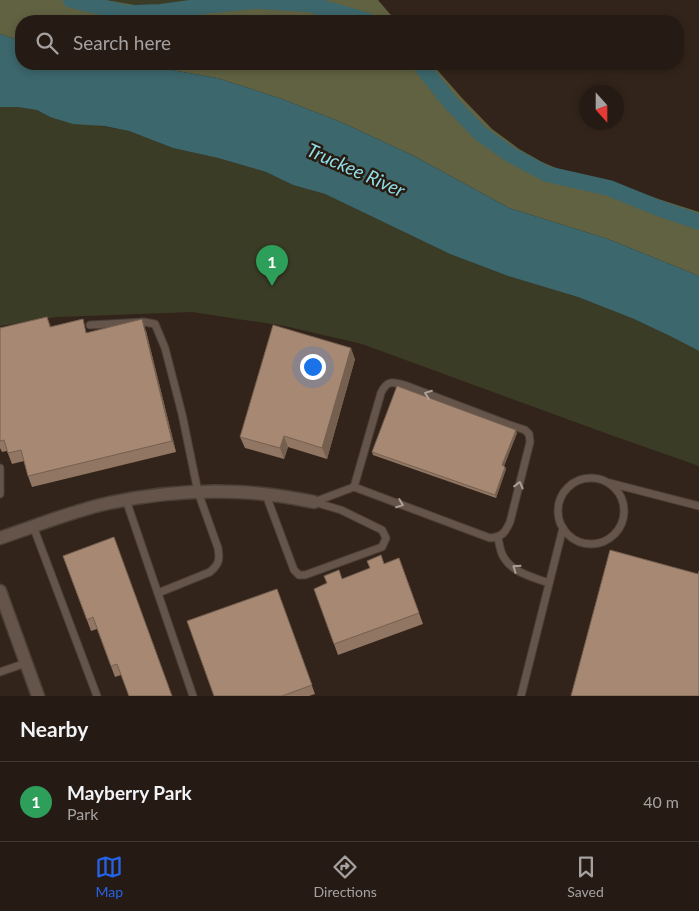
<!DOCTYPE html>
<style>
body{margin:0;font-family:Lato,sans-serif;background:#322822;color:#f1f3f6}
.compass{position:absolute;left:579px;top:85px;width:45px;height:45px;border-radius:50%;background:#261b14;box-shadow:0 2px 8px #0003;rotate:159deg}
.you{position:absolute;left:312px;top:366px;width:18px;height:18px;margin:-12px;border:4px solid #fff;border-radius:50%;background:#1a73e8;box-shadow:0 0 0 8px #1a73e833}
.badge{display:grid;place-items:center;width:32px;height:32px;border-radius:50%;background:#2563eb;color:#fff;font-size:16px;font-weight:700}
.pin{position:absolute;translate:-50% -41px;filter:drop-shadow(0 1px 2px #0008)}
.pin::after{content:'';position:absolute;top:26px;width:18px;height:15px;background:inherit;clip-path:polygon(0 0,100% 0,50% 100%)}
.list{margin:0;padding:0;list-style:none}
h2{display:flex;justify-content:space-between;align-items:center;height:65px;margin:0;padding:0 20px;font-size:21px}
h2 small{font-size:16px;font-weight:400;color:#a4a1a0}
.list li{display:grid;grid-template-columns:32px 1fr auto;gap:15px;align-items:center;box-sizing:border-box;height:80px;padding:0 20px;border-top:1px solid #423934}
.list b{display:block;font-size:19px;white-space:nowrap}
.list p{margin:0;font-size:16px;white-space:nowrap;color:#a4a1a0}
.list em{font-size:16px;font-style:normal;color:#a4a1a0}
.icon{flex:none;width:28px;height:28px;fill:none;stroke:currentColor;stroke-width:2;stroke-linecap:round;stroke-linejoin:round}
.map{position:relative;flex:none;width:699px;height:696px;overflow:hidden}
.search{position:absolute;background:#261b14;box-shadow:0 2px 8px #0003;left:15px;right:15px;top:15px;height:55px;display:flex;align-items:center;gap:12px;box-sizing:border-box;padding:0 18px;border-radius:20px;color:#a4a1a0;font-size:19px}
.sheet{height:145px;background:#261b14}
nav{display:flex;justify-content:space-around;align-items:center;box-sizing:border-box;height:70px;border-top:1px solid #423934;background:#261b14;font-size:14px;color:#a4a1a0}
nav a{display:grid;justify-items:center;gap:2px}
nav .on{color:#2563eb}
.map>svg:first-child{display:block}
</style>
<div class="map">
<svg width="699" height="696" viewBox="0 0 699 696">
<rect width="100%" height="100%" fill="#32241a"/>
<!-- green -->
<g fill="#3b3c26">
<path d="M 105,0 L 203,0 C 168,4 140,8 105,0 Z"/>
<path d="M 0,107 L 17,107 L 37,110 L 50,117 L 129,131 L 173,148 L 218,158 L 266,172 L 293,185 L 325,194 L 450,254 L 508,276 L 578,297 L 634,319 L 672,337 L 699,351 L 699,466 L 608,434 L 362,344 L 285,326 L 192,312 L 57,317 L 0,326 Z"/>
</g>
<!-- forest -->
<g fill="#606242">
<path d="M 0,0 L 105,0 L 136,5 L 159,5 L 203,0 L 378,0 L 396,21 L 21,21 L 21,41 L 0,34 Z"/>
<path d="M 137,64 L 432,64 L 462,98 L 492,129 L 519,149 L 542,162 L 570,174 L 624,188 L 699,212 L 699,276 L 608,239 L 509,208 L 414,156 L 343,123 L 282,99 L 217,78 Z"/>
</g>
<!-- water -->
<path fill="#3c676c" d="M 0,34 L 21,41 L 21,64 L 137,64 L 217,78 L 282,99 L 343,123 L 414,156 L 509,208 L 608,239 L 699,276 L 699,351 L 672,337 L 634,319 L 578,297 L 508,276 L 450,254 L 325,194 L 293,185 L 266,172 L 218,158 L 173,148 L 129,131 L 104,126 L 73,124 L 50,117 L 37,110 L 17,107 L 0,107 Z"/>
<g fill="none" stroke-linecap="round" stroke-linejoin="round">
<!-- canal -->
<g stroke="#3c676c" stroke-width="16">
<path d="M 71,0 L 127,13 L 161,12 L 211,5 L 257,1 L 309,4 L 368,21"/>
<path d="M 420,64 L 450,102 L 481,134 L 511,155 L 547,174 L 609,188 L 661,209 L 699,222"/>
</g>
<!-- lane casing -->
<g stroke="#4a3f37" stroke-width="9">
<g id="lane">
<path d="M 90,325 L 144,322 L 155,324 L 165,348 L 182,414 L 198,492 L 218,548 C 220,560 219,564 210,572 L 158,593"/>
<path d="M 0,468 L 0,494"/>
<circle cx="591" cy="511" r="33"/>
<path d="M 610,483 L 699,506"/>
<path d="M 266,495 L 294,570 L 299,575 L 305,575 L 382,547 L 386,538 L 382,530 L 341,510 L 314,502"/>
<path d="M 126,500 L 193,696"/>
<path d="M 314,502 L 354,487 L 490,538 C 502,537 505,533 510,522 L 530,442 L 529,434 L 525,430 L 507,424 L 407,386 C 394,382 387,379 381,393 L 354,487"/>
<path d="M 33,526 L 97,696"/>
<path d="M 498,538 C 499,543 500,549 502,554 C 510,572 532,577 549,583"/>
<path d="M 0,672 L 26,663"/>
<path d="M 521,696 L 563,528"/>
</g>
</g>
<!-- street casing -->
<g stroke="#4a3f37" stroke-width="15">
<g id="street">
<path d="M 0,538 C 36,526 72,511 109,503 C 151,494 195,490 238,492 C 263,493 289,497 314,502"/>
<path d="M 0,591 L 38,696"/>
</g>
</g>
<!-- lane -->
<use href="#lane" stroke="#645449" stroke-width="7"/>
<!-- street -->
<use href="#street" stroke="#645449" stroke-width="12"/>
</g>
<!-- wall -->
<g fill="#907663">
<path d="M 47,317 L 51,327 L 87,333 L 146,331 L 176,452 L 32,487 L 28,476 L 24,461 L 12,464 L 7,451 L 2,452 L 0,448 L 0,328 Z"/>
<path d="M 355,359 L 327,459 L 288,447 L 284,459 L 245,448 L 240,437 Z"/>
<path d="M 517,433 L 504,466 L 506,469 L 496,498 L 373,455 L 372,452 Z"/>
<path d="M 114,537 L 121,675 L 115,677 L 97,629 L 91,631 L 63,556 Z"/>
<path d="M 399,558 L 423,624 L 338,655 L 314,589 Z"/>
<path d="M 277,589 L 315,694 L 309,696 L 214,696 Z"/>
</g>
<!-- shaded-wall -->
<g fill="#756050">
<path d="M 142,319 L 146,331 L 176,452 L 172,441 Z"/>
<path d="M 351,348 L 355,359 L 327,459 L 322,448 Z"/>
<path d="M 516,430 L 517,433 L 503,468 L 502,465 Z"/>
<path d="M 284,436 L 288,447 L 284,459 L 280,448 Z"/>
<path d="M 505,467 L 506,469 L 496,498 L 495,495 Z"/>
</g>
<!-- building -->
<g fill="#a78973" stroke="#756050">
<path d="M 47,317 L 50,327 L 83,319 L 86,333 L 142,319 L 172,441 L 28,476 L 21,450 L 8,453 L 4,440 L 0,441 L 0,328 Z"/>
<path d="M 273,325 L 351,348 L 322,448 L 284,436 L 280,448 L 240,437 Z"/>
<path d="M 397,386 L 516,430 L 502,465 L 505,467 L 495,495 L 372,452 Z"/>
<path d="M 114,537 L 172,696 L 129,696 L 117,664 L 111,666 L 93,617 L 87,620 L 63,556 Z"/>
<path d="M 610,550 L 698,574 L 699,571 L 699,696 L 571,696 Z"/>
<path d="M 381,555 L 384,564 L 399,558 L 419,613 L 334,644 L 314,589 L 327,583 L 324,576 L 339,570 L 342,579 L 370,568 L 367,561 Z"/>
<path d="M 277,589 L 312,685 L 282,696 L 214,696 L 187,621 Z"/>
</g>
<!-- one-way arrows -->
<defs><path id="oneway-chevron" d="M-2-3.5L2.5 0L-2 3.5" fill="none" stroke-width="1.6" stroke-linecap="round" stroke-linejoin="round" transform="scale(1.25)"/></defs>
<g stroke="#ac9f97">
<use href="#oneway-chevron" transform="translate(428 394) rotate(-159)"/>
<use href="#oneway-chevron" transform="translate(519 485) rotate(-76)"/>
<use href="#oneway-chevron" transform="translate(400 504) rotate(21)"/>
<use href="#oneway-chevron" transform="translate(516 568) rotate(-145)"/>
</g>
<g text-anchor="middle" stroke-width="5" stroke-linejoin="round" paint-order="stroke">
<!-- water labels -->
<g font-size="19" font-style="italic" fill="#8fdde7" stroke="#281b11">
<text transform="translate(356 170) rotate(24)" y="7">Truckee River</text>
</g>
</g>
</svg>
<svg class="compass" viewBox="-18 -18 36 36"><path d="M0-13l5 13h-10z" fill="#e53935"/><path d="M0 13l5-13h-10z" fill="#a4a1a0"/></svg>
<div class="you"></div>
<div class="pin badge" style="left:272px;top:286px;background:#2e9e5b">1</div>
<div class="search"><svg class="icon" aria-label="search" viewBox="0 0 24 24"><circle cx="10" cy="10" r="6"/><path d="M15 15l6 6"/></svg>Search here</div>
</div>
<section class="sheet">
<h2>Nearby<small></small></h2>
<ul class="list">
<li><span class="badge" style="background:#2e9e5b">1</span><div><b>Mayberry Park</b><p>Park</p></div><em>40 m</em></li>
</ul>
</section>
<nav>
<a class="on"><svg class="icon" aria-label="map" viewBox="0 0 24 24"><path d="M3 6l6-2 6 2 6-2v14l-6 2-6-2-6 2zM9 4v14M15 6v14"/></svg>Map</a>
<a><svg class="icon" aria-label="directions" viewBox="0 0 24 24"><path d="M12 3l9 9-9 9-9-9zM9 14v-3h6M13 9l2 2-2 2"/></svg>Directions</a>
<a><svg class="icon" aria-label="saved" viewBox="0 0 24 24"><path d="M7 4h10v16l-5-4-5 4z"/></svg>Saved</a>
</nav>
